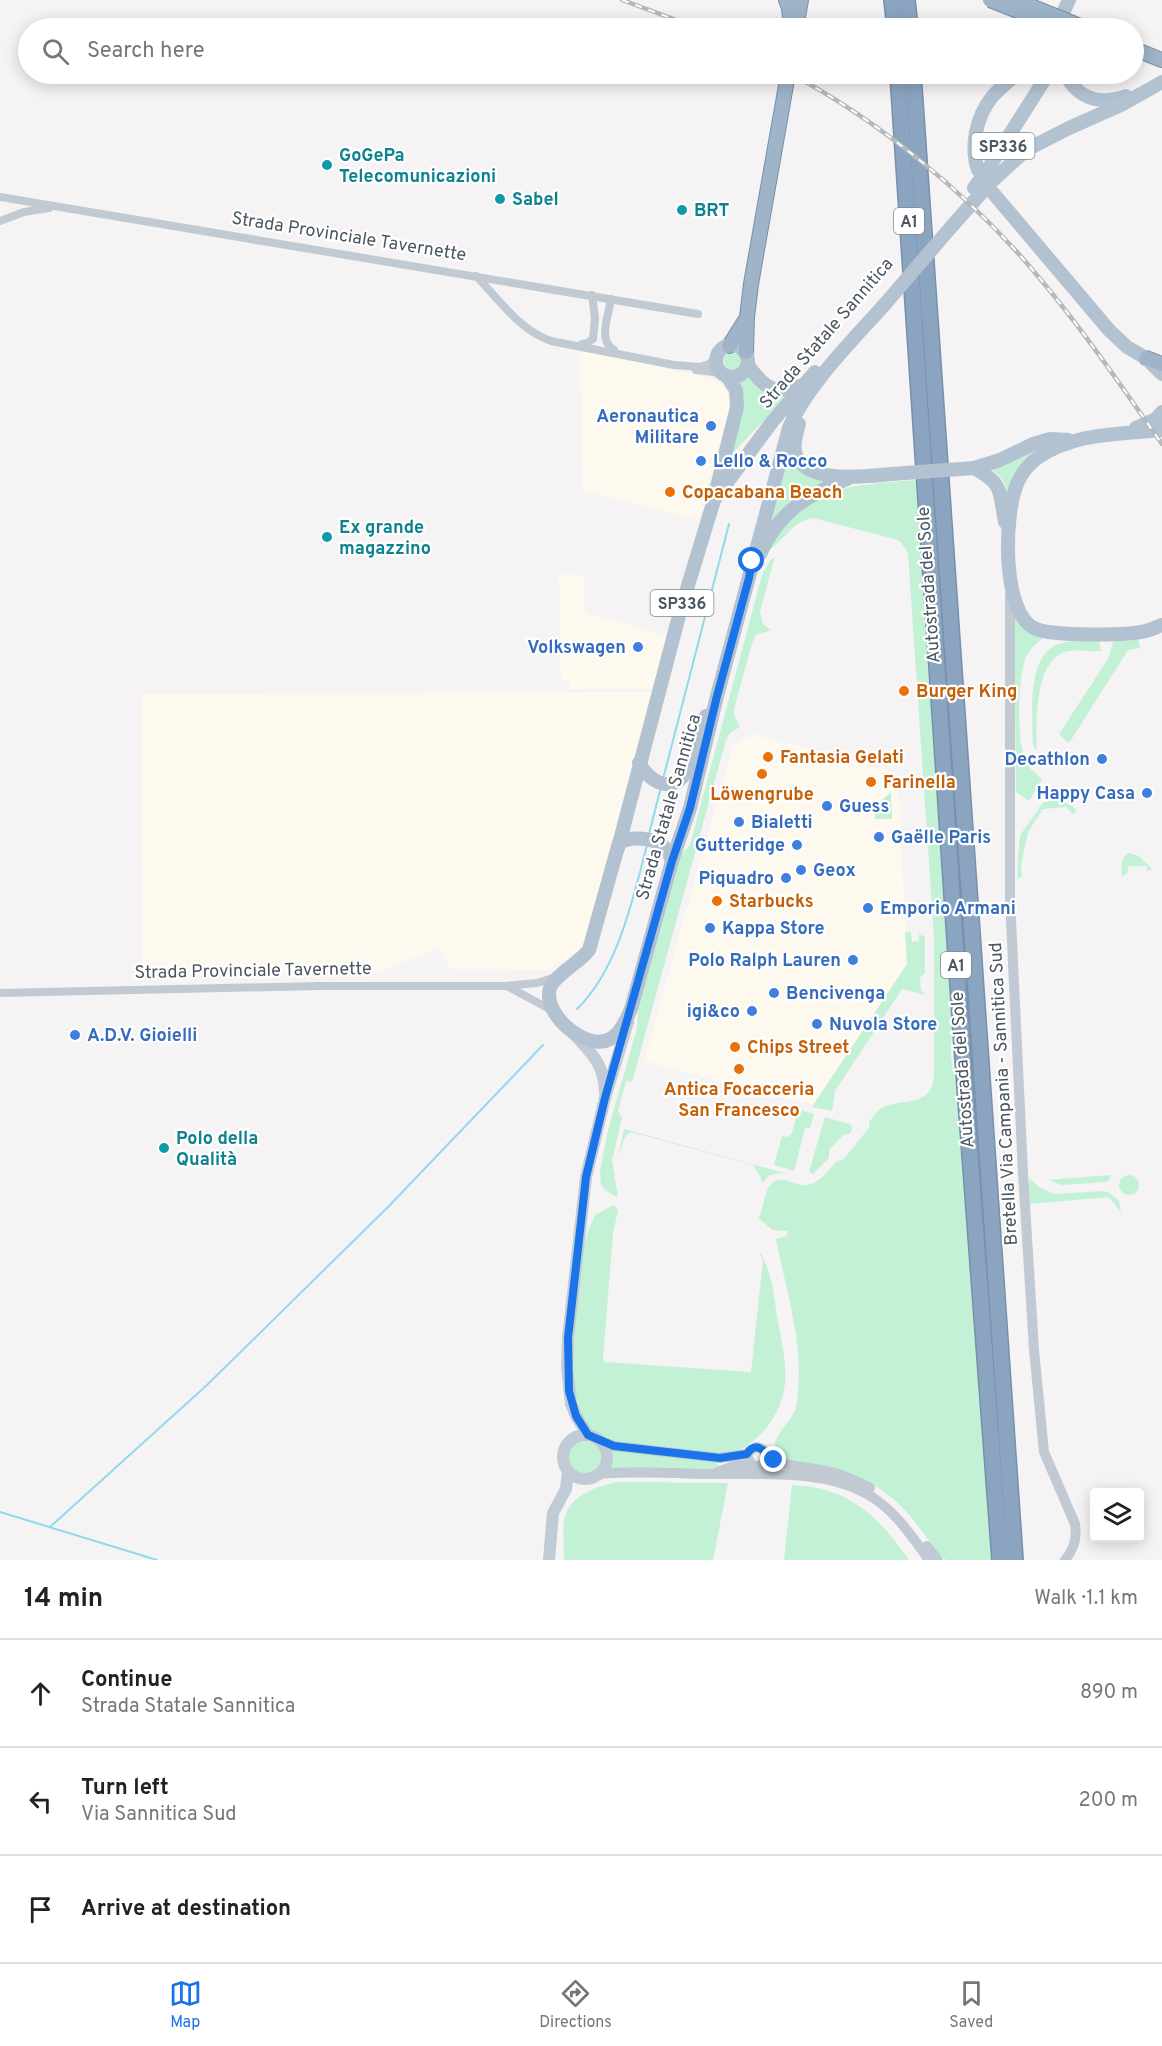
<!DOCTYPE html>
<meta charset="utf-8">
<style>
body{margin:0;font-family:Overpass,sans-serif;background:#f2f2f2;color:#222}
.controls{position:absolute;right:18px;bottom:18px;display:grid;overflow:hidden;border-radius:6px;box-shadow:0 3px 15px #0003}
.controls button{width:54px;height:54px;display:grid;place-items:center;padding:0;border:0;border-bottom:2px solid #e0e0e0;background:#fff;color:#222;font:30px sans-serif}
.stop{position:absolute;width:18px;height:18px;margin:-14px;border:4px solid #1a73e8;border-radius:50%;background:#fff}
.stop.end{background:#1a73e8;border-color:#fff;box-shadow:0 2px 6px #0008}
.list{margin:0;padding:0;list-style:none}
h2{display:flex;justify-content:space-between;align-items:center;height:78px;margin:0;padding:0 24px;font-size:26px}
h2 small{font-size:20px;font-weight:400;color:#767676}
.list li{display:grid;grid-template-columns:39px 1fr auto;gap:18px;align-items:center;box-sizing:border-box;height:108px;padding:0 24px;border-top:2px solid #e0e0e0}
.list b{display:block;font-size:22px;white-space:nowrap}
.list p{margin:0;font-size:20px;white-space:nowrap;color:#767676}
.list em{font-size:20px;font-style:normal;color:#767676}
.icon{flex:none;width:33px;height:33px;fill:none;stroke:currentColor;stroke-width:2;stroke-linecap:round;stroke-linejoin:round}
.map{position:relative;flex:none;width:1162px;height:1560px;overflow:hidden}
.search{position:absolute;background:#fff;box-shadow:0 3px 15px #0003;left:18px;right:18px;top:18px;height:66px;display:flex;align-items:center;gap:15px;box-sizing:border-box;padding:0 21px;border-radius:33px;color:#767676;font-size:22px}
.sheet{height:402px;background:#fff}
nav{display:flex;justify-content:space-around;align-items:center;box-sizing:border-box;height:84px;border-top:2px solid #e0e0e0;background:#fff;font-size:16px;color:#767676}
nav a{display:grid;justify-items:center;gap:3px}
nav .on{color:#1a73e8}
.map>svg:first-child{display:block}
</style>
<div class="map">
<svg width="1162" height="1560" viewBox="0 0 1162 1560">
<rect width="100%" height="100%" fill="#f5f3f3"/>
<!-- commercial -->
<g fill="#fdf9ef">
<path d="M 580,351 L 623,358 L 715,380 L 723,386 L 729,396 L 730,407 L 698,520 L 583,490 Z"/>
<path d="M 559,575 L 583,575 L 585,613 L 669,636 L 652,689 L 569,689 L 569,681 L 561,680 Z"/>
<path d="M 652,692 L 586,938 L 581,948 L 549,970 L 450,969 L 439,948 L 380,972 L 142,977 L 141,694 Z"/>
<path d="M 753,734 L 898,773 L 907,964 L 813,1105 L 644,1061 L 733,745 Z"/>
</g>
<!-- green -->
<g fill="#c3f1d5">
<circle cx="733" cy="361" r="9"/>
<path d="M 748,374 L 790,393 L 730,456 L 737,381 L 744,378 Z"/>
<path d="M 1042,446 L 1039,452 L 1009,511 C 1006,487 1009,481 988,467 Z"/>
<path d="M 788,458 C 799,474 812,479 831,480 C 804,491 790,502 770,523 Z"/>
<path d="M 917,480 C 928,663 942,844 954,1026 C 949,1046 950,1064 957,1083 L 992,1560 L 946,1560 L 942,1557 C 929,1542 918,1524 904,1509 C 870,1472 827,1469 781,1459 C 763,1441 790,1426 796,1408 C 797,1402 798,1395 798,1389 C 803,1341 785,1286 776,1239 L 787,1236 L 787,1231 L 773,1230 L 758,1218 C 765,1208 763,1191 772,1183 C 781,1174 797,1187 808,1185 C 821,1182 829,1169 837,1161 L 843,1160 L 869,1128 L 869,1122 C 873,1117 877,1111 882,1108 C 904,1097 932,1109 934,1074 L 934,937 L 908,553 L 901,542 L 895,539 L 813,518 C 792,521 785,540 769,550 C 801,485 853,485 917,480 Z"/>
<path d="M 775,556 L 760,612 L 763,624 L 771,630 L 756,635 L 752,643 L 734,709 L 734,715 L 740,727 L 730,733 L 726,740 L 632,1082 L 626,1081 L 618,1111 L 622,1118 L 612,1160 L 618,1197 L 606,1191 L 601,1185 L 600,1171 L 607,1134 L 637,1028 L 639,998 L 677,860 L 690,845 L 762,575 L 770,561 Z"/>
<path d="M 1014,601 L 1049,634 C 1039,641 1032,646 1026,657 C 1018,675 1016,744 1026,762 C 1029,769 1037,774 1042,779 L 1029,801 L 1016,792 Z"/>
<path d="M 1138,638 L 1140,648 L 1128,650 L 1069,743 L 1059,734 L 1108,659 L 1114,639 Z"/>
<path d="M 1099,641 L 1101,651 C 1091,652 1077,649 1068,651 C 1034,659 1036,721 1037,748 L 1035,750 L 1033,744 C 1033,715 1025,652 1062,643 C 1073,640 1087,641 1099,641 Z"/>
<path d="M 891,792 L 892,819 L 875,819 L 875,806 Z"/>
<path d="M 1053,799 L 1066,802 L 1077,810 L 1073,814 L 1066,807 L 1043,809 L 1028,832 L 1021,865 L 1022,877 L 1017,878 L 1019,844 L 1021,834 L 1043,803 Z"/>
<path d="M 1129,853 L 1139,856 L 1152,869 L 1147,871 L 1147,866 L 1128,866 L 1128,872 L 1122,877 C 1122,868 1119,857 1129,853 Z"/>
<path d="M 905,932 L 911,932 L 912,942 L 919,941 L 919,934 L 925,937 L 925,972 L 920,978 L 921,990 L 925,995 L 902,989 L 835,1091 L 832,1111 L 812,1107 L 907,964 Z"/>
<path d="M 798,1110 L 814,1114 L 810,1128 L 805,1128 L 794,1171 L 774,1165 L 782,1136 L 788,1137 L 792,1133 Z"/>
<path d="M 825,1117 L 849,1124 L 852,1126 L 852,1131 L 849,1134 L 843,1135 L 829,1150 L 829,1158 L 813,1174 L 809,1172 Z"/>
<path d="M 624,1129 L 788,1174 C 777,1172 768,1173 762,1184 L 761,1178 L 753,1165 L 631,1132 L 625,1137 L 618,1157 Z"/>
<path d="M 1111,1175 L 1109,1180 L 1106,1182 L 1062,1185 L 1048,1180 Z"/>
<circle cx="1129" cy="1185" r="10"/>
<path d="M 1030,1179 L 1039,1187 L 1055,1194 L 1103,1191 L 1108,1192 L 1119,1201 L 1121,1212 L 1109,1197 L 1030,1204 L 1028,1187 Z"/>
<path d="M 614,1205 L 618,1210 L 613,1234 L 603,1358 L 605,1362 L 751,1372 L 763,1260 L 759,1253 L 761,1254 C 772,1273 774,1296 777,1317 C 784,1356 795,1389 769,1424 C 759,1438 746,1448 730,1455 L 610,1441 L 595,1434 L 584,1422 L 576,1409 L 571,1369 L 582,1256 L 588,1231 L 595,1215 Z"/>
<circle cx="584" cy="1458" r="17"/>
<path d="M 611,1450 L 715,1462 L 719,1465 L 718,1468 L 713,1470 L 608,1469 L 612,1459 Z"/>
<path d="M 618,1482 L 728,1483 L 713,1560 L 564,1560 C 564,1548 562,1527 565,1517 C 571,1494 598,1486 618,1482 Z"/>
<path d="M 792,1485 C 848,1487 878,1516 909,1560 L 784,1560 Z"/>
</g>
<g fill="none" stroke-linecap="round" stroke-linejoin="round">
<!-- stream -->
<g stroke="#90daee" stroke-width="2">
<path d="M 663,779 L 729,524"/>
<path d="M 649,834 L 661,787"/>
<path d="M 577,1009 C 618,969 633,899 647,845"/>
<path d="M 0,1512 L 157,1560"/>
<path d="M 50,1527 L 207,1385 L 388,1207 L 543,1045"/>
</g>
<!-- trunk casing -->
<g stroke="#7690ad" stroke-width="16">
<g id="trunk">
<path d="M 786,0 L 789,8 L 791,28"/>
<path d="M 796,28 L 801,0"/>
<path d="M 1134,49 L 1162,60"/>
<path d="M 729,346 L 746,319"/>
<path d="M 746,352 L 747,317 L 751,284 L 788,74"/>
<path d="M 1146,358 L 1162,364"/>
</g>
</g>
<!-- motorway casing -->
<g stroke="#7690ad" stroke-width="18">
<g id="motorway">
<path d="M 892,0 L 895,28"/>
<path d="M 907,0 L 910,28"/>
<path d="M 898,74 L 962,1046 L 1000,1560"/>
<path d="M 913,74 L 1015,1560"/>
</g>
</g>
<!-- minor -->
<g stroke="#c1cad2" stroke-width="8">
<path d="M 0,197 L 698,314"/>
<path d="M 0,221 L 24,212 L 49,208"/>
<path d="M 476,276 C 499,299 519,330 551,341 L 674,365 L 700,367 L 709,364 L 717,357"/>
<path d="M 611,299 C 609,315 597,340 614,350"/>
<path d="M 582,344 L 587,343 L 593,339 L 595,318 L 592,295"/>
<path d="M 696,370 L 721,373"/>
<path d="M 507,986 L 553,1011"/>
<path d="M 0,993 L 318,986 L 506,986 L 537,983 L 556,977"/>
</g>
<!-- tertiary -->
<g stroke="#c1cad2" stroke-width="10">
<path d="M 1010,594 L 1010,899 L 1023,1173 L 1034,1350 L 1044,1452 L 1075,1524 C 1077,1539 1074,1549 1065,1560"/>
<path d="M 601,1441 L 614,1446 L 720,1458 L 747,1454"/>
<path d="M 766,1455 C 783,1467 801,1466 821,1470 C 839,1473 855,1480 870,1488"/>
<path d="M 718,1472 L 736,1465 L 761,1466 L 767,1458 L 763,1449 L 757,1447 L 749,1451 L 747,1457 L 752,1465"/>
<path d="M 600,1474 C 635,1471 671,1473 705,1474 C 757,1475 821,1468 867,1494 C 894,1509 911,1535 929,1560"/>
<path d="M 927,1546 L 938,1560"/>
</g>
<!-- secondary -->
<g stroke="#c1cbd6" stroke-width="12">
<path d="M 573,1033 C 591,1053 604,1063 605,1092"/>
<circle cx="585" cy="1457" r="22"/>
<path d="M 588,1435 L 576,1416 L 571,1404 L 567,1367 L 568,1338 L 586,1177 L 605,1098 L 628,1022"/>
<path d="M 549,1560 L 553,1513 L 566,1489 L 568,1471"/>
</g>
<!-- primary -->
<g stroke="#b3c2d1" stroke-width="14">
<path d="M 1056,28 L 1069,0"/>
<path d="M 1065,74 C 1078,98 1099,106 1126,96"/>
<path d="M 978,170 C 970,147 976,117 992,97 C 999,89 1009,81 1017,74"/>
<path d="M 974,188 L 986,172 L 1048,74"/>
<path d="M 993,193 L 1109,330 L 1127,347 L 1146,358 L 1162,374"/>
<path d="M 952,226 L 990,183 L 1026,150 L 1069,128 L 1123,104 L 1162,82"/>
<circle cx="732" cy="361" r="16"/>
<path d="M 748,365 C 765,389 774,395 803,385"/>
<path d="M 799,424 C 797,432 793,443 795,451 C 802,486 867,476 892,474"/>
<path d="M 1136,428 L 1156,419 L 1162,412"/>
<path d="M 1162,430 C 1119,434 1071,433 1036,459 C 1027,466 1021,474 1017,484 C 1004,514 1001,615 1036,629 C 1054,636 1126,636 1145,631 C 1151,630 1156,627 1162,625"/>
<path d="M 974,468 L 1000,460 L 1033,444 L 1050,439 L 1068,440"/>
<path d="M 974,468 C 1004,484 999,491 1005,522"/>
<path d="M 716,491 L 737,407 L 736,390 L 727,376"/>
<path d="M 760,554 C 779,512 805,496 847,479"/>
<path d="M 639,763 C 650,782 672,795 686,772 L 706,716"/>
<path d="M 618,848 L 680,612 L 714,500 L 772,422 L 815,372"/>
<path d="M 672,861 C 670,856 669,851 665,848 C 655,837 631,836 619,843 L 589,950 C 580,962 554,976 550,988 C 542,1014 586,1052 610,1039 C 621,1033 626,1020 631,1009 L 672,861 L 690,808 L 717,696 L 789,428 C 807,385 854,339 885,304"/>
</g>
<!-- trunk -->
<use href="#trunk" stroke="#9fb4c9" stroke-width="14"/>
<!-- motorway -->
<use href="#motorway" stroke="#8ba5c1" stroke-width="15"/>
<!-- rail casing -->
<g stroke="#b5b8bd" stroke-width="4.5">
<g id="rail">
<path d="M 622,0 L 698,28"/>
<path d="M 791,74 C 878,120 967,193 1031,268 C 1079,324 1120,384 1162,444"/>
</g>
</g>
<!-- rail -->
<use href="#rail" stroke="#fff" stroke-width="2" stroke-dasharray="7" stroke-linecap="butt"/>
<!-- trunk-bridge casing -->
<g stroke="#7690ad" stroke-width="16" stroke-linecap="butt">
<g id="trunk-bridge">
<path d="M 990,0 L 1061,28"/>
<path d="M 1016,0 L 1085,28"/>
</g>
</g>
<!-- primary-bridge -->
<g stroke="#b3c2d1" stroke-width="14">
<path d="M 885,304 L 952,226"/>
<path d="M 892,474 L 974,468"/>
</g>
<!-- trunk-bridge -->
<use href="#trunk-bridge" stroke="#9fb4c9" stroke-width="14"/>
</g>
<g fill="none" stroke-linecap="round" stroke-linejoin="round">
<!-- route -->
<path stroke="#1a73e8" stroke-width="8" d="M 752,561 L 749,578 L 717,696 L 690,808 L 672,861 L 605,1098 L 586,1177 L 568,1338 L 569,1391 L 576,1416 L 588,1435 L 614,1446 L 720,1458 L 747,1454 C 757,1439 765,1453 774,1460"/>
</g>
<!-- markers -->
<g fill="#0f9aa8" stroke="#fff" stroke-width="2">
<circle cx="327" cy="165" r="6"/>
<circle cx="500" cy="199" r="6"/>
<circle cx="682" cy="210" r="6"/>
<circle cx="327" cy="537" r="6"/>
<circle cx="164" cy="1148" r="6"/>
</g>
<g fill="#3f7fe0" stroke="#fff" stroke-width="2">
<circle cx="711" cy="426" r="6"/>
<circle cx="701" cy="461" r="6"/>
<circle cx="638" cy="647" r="6"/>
<circle cx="1102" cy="759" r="6"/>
<circle cx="1147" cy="793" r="6"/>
<circle cx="827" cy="806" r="6"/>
<circle cx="739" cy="822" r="6"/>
<circle cx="879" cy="837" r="6"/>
<circle cx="797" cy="845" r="6"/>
<circle cx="801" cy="870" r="6"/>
<circle cx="786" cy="878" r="6"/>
<circle cx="868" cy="908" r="6"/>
<circle cx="710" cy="928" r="6"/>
<circle cx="853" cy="960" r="6"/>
<circle cx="774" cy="993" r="6"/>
<circle cx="752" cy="1011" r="6"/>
<circle cx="817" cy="1024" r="6"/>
<circle cx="75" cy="1035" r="6"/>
</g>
<g fill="#e8710a" stroke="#fff" stroke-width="2">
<circle cx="670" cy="492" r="6"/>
<circle cx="904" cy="691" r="6"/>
<circle cx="768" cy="757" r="6"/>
<circle cx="762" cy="774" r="6"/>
<circle cx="871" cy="782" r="6"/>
<circle cx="717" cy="901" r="6"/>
<circle cx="735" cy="1047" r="6"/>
<circle cx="739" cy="1069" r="6"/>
</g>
<g text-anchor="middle" stroke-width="4.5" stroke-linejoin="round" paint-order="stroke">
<!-- shield labels -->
<g fill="#fff" stroke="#808990" stroke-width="1.5">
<rect x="971.5" y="133" width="63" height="26" rx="4.5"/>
<rect x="894" y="208" width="30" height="26" rx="4.5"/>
<rect x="650.5" y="590" width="63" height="26" rx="4.5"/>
<rect x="941" y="952" width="30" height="26" rx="4.5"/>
</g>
<g font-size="16" font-weight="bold" fill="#4a5661">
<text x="1003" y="152">SP336</text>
<text x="909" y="227">A1</text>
<text x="682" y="609">SP336</text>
<text x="956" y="971">A1</text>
</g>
<!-- culture labels -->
<g font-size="18" font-weight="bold" fill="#0d838f" stroke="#fff" text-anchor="start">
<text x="339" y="161">GoGePa<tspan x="339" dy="21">Telecomunicazioni</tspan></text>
<text x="512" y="205">Sabel</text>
<text x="694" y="216">BRT</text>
<text x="339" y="533">Ex grande<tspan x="339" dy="21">magazzino</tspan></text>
<text x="176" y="1144">Polo della<tspan x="176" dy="21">Qualità</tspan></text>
</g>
<!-- street labels -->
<g font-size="18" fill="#4a5661" stroke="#fff">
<text transform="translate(349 236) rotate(9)" y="6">Strada Provinciale Tavernette</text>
<text transform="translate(826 333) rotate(-49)" y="6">Strada Statale Sannitica</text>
<text transform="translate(928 585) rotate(-94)" y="6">Autostrada del Sole</text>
<text transform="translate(668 807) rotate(-74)" y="6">Strada Statale Sannitica</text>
<text transform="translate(253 970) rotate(-1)" y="6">Strada Provinciale Tavernette</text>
<text transform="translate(962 1070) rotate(-94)" y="6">Autostrada del Sole</text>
<text transform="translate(1003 1094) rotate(-93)" y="6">Bretella Via Campania - Sannitica Sud</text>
</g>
<!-- shop labels -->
<g font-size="18" font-weight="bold" fill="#366cbe" stroke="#fff" text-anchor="start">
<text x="699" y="422" text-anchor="end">Aeronautica<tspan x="699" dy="21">Militare</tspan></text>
<text x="713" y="467">Lello &amp; Rocco</text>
<text x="626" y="653" text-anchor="end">Volkswagen</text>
<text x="1090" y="765" text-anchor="end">Decathlon</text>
<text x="1135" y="799" text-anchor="end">Happy Casa</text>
<text x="839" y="812">Guess</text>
<text x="751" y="828">Bialetti</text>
<text x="891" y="843">Gaëlle Paris</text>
<text x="785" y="851" text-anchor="end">Gutteridge</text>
<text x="813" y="876">Geox</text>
<text x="774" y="884" text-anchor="end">Piquadro</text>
<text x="880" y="914">Emporio Armani</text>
<text x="722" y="934">Kappa Store</text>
<text x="841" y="966" text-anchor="end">Polo Ralph Lauren</text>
<text x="786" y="999">Bencivenga</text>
<text x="740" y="1017" text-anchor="end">igi&amp;co</text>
<text x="829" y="1030">Nuvola Store</text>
<text x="87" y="1041">A.D.V. Gioielli</text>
</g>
<!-- food labels -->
<g font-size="18" font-weight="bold" fill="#c56008" stroke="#fff" text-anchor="start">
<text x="682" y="498">Copacabana Beach</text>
<text x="916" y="697">Burger King</text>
<text x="780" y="763">Fantasia Gelati</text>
<text x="883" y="788">Farinella</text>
<text x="762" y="800" text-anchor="middle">Löwengrube</text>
<text x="729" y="907">Starbucks</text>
<text x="747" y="1053">Chips Street</text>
<text x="739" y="1095" text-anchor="middle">Antica Focacceria<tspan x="739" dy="21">San Francesco</tspan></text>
</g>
</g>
</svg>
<div class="controls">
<button><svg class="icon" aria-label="layers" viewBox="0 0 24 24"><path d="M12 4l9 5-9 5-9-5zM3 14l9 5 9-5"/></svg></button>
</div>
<div class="stop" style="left:752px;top:561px"></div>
<div class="stop end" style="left:774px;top:1460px"></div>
<div class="search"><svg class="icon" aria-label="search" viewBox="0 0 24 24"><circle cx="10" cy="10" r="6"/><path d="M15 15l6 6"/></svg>Search here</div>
</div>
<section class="sheet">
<h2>14 min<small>Walk · 1.1 km</small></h2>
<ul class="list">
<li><svg class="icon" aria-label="ahead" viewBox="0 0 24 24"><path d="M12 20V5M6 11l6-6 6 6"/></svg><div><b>Continue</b><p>Strada Statale Sannitica</p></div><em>890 m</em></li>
<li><svg class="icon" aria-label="left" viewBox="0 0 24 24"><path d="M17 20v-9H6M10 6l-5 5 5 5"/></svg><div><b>Turn left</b><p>Via Sannitica Sud</p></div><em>200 m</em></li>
<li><svg class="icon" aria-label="arrive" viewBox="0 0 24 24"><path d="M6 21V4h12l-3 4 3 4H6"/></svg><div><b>Arrive at destination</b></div></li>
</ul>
</section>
<nav>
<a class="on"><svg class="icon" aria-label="map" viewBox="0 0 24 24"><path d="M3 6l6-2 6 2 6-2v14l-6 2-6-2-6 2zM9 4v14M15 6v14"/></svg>Map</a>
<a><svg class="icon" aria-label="directions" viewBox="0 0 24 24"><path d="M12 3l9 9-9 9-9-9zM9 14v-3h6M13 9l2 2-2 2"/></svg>Directions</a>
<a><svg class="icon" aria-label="saved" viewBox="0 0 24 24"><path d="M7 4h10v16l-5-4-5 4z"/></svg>Saved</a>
</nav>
